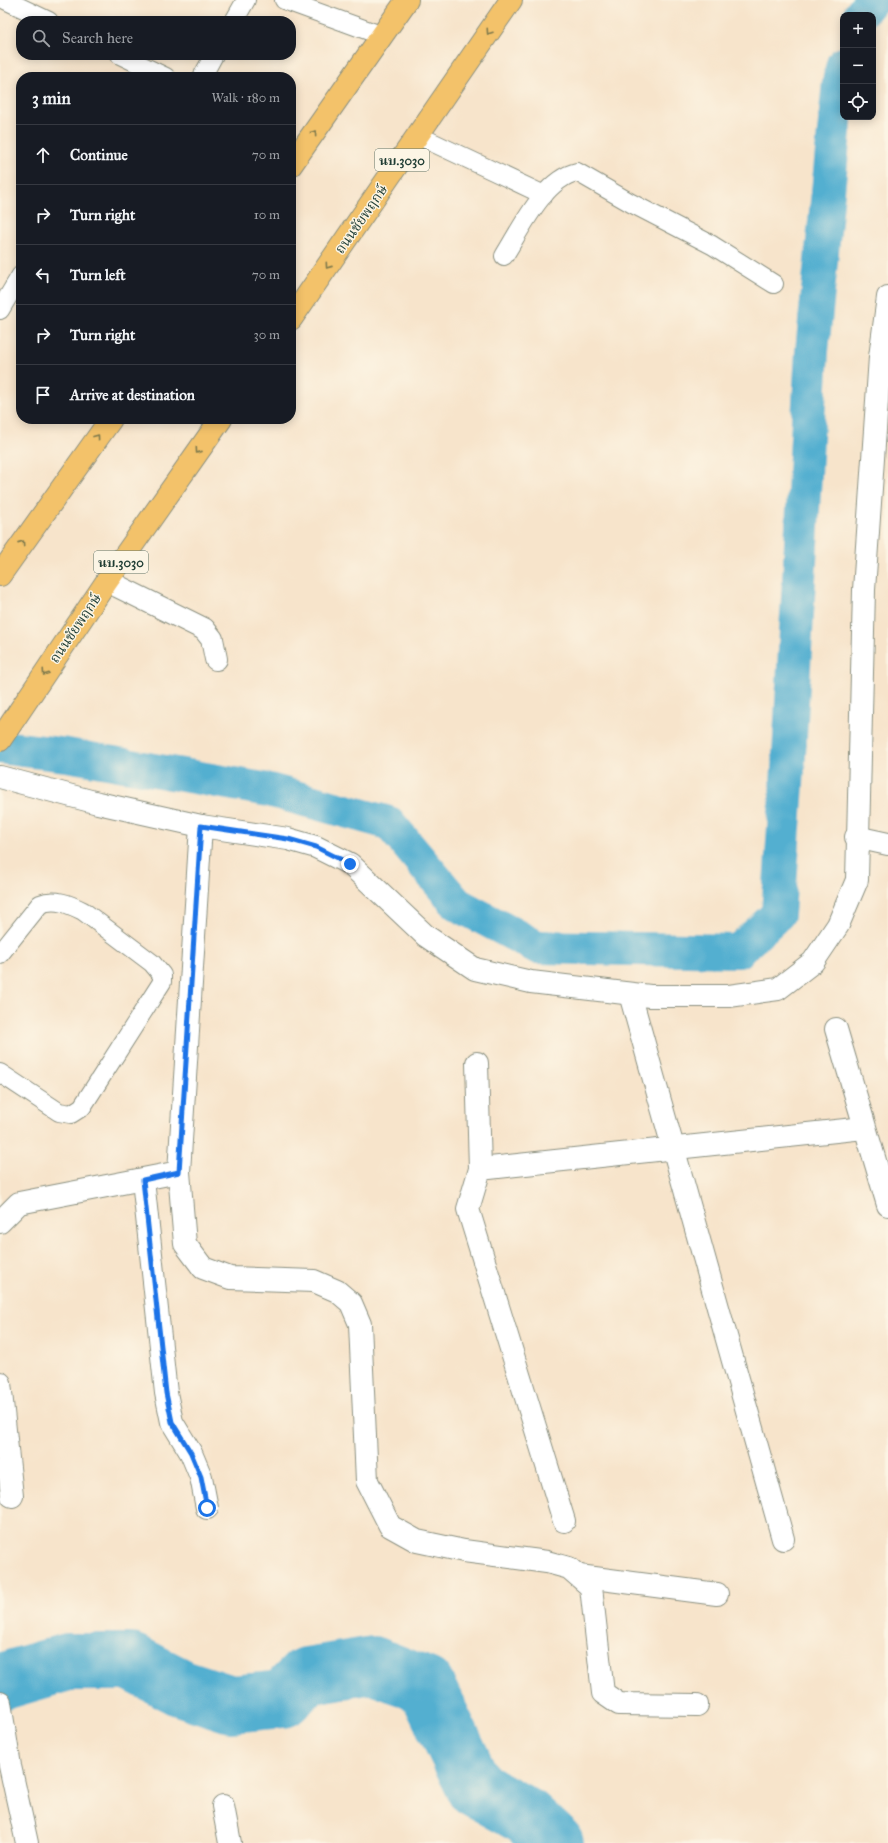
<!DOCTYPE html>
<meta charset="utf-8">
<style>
body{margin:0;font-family:"IM FELL Great Primer","Noto Serif Thai",serif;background:#20242c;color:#f1f3f6}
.controls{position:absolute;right:12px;top:12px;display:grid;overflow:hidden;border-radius:8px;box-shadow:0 2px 10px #0003}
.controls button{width:36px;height:36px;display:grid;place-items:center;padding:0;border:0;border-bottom:1px solid #363941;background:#171b24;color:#f1f3f6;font:20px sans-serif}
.stop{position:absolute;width:12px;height:12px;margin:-9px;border:3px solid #1a73e8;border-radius:50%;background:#fff}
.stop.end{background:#1a73e8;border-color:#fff;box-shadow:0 1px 4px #0008}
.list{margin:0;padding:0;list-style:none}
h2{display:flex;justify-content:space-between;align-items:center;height:52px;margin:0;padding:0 16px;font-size:17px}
h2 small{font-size:13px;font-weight:400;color:#9ea1a6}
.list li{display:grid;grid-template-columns:26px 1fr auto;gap:12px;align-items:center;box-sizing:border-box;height:60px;padding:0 16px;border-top:1px solid #363941}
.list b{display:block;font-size:15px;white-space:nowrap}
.list em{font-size:13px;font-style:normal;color:#9ea1a6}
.icon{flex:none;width:22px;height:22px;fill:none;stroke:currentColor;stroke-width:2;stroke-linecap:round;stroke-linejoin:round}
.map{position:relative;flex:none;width:888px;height:1843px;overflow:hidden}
.search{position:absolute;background:#171b24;box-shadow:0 2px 10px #0003;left:16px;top:16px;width:280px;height:44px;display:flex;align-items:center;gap:10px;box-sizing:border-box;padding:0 14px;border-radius:16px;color:#9ea1a6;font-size:15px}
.panel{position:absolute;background:#171b24;box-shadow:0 2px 10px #0003;left:16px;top:72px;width:280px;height:352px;border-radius:16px}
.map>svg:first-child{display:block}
</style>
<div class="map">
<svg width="888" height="1843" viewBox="0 0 888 1843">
<rect width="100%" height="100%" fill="#fcf5e5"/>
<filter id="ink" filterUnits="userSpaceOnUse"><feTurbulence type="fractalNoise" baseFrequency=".025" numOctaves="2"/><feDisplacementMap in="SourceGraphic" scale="8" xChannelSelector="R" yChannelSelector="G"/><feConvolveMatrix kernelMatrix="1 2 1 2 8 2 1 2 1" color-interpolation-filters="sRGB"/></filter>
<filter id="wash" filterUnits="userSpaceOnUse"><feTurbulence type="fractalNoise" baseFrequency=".012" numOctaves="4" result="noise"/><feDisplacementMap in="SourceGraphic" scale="16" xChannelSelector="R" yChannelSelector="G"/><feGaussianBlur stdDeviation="0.9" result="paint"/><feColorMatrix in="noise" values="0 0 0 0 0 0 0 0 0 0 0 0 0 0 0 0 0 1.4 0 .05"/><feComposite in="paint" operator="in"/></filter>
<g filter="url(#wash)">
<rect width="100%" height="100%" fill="#f7e4cb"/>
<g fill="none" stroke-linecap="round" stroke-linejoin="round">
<!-- canal -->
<g stroke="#52afd0" stroke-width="34">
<path d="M 860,15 L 872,0"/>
<path d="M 0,747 L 67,755 L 269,790 L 389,823 L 457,904 L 537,947 L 738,951 L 778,914 L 789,755 L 812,351 L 839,82 L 843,64"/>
</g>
<!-- river -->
<path stroke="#52afd0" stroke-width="58" d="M 0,1682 L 68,1662 L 131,1662 L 182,1688 L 231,1704 L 283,1699 L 306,1676 L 373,1665 L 426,1686 L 475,1788 L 527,1817 L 555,1843"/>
</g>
</g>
<g filter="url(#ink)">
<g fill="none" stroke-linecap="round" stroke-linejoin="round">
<!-- lane casing -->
<g stroke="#8b9080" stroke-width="20">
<g id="lane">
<path d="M 5,0 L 49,21"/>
<path d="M 284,0 L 383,36"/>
<path d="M 234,21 L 246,0"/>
<path d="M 120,55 L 166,77"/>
<path d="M 202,77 L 214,55"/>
<path d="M 419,136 L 544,195"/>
<path d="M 504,256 C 521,229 544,179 577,172 L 631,203 L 712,245 L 774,284"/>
<path d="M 0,310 L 21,275"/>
<path d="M 0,954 L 40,904 C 55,898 69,904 83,911 L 152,963 L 162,975 L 162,982 L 82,1107 L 71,1114 L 59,1112 L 0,1073"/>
</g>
</g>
<!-- street casing -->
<g stroke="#8b9080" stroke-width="24">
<g id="street">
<path d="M 107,581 L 204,629 L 212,639 L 216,659"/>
<path d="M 0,777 L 98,803 L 201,826 L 288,839 L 316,847 L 350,864 L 426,936 L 475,969 L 531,982 L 650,996 L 729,996 L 778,989 L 813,962 L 838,925 L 857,880 L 864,590 L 880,357 L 888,297"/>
<path d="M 856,837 L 888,844"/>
<path d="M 630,994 L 783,1539"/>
<path d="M 836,1029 L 888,1205"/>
<path d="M 477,1063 L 480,1169 L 468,1209 L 564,1521"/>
<path d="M 480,1169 L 864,1128"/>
<path d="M 179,1172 L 185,1244 L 203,1268 L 230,1278 L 314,1281 L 337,1291 L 351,1303 L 360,1324 L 367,1481 L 390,1526 L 417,1541 L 464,1551 L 547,1562 L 569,1568 L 591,1587 L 603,1693 L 619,1704 L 697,1705"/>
<path d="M 143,1180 L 166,1393 L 172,1422 L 191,1453 L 201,1477 L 207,1508"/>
<path d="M 0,1222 L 19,1203 L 179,1172 L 201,826"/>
<path d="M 0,1383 L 12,1496"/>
<path d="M 579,1576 L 717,1594"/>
<path d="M 0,1703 L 10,1766 L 27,1843"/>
<path d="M 223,1806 L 230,1843"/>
</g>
</g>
<!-- primary casing -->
<g stroke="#8b9080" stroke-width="24">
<g id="primary">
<path d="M 291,165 L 407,0"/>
<path d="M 291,319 L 511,0"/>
<path d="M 0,575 L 111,419"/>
<path d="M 0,740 L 107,581 L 221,419"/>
</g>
</g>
<!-- lane -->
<use href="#lane" stroke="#fff" stroke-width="18"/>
<!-- street -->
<use href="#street" stroke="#fff" stroke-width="22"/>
<!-- primary -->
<use href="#primary" stroke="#f3c26a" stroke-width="22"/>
</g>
<!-- one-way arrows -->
<defs><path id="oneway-chevron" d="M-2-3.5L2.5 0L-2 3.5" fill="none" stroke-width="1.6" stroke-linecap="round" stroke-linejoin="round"/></defs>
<g stroke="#7e794c">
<use href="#oneway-chevron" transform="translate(489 32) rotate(124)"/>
<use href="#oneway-chevron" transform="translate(314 133) rotate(-54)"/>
<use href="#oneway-chevron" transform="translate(328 266) rotate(125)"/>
<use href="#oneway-chevron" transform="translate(97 437) rotate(-54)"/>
<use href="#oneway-chevron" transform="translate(198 451) rotate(125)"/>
<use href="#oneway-chevron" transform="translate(22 543) rotate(-55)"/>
<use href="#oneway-chevron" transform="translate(45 673) rotate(124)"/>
</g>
</g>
<g fill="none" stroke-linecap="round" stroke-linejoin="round" filter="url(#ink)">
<!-- route -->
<path stroke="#1a73e8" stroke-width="5" d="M 207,1508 L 201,1477 L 191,1453 L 172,1422 L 166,1393 L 143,1180 L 179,1172 L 201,826 L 288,839 L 316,847 L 350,864"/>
</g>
<g text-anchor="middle" stroke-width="3" stroke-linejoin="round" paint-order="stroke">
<!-- shield labels -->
<g fill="#fcf5e5" stroke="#617469" stroke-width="1">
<rect x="375" y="149" width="54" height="22" rx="3"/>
<rect x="94" y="551" width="54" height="22" rx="3"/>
</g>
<g font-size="13" font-weight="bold" fill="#1f3d34">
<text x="402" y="165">นบ.3030</text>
<text x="121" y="567">นบ.3030</text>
</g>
<!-- street labels -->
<g font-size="14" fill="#1f3d34" stroke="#fcf5e5">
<text transform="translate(361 219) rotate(-55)" y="5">ถนนชัยพฤกษ์</text>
<text transform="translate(75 628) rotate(-56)" y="5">ถนนชัยพฤกษ์</text>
</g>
</g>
</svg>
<div class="controls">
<button>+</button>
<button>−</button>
<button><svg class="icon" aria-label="locate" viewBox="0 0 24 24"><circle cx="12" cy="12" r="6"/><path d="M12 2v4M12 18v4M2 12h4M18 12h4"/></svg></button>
</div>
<div class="stop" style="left:207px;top:1508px"></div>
<div class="stop end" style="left:350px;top:864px"></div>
<div class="search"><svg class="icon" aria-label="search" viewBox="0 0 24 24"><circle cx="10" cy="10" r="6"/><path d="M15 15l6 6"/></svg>Search here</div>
<section class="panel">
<h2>3 min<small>Walk · 180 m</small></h2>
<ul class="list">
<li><svg class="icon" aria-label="ahead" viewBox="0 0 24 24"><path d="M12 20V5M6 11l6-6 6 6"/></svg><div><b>Continue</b></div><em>70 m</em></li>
<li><svg class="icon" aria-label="right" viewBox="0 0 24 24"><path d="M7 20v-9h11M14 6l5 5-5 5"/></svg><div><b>Turn right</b></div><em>10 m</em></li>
<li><svg class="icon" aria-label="left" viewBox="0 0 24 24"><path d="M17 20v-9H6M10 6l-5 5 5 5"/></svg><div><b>Turn left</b></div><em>70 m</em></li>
<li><svg class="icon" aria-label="right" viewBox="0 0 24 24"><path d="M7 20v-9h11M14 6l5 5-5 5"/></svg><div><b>Turn right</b></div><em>30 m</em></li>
<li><svg class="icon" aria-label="arrive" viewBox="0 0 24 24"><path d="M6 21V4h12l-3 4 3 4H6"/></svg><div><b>Arrive at destination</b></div></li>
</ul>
</section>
</div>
